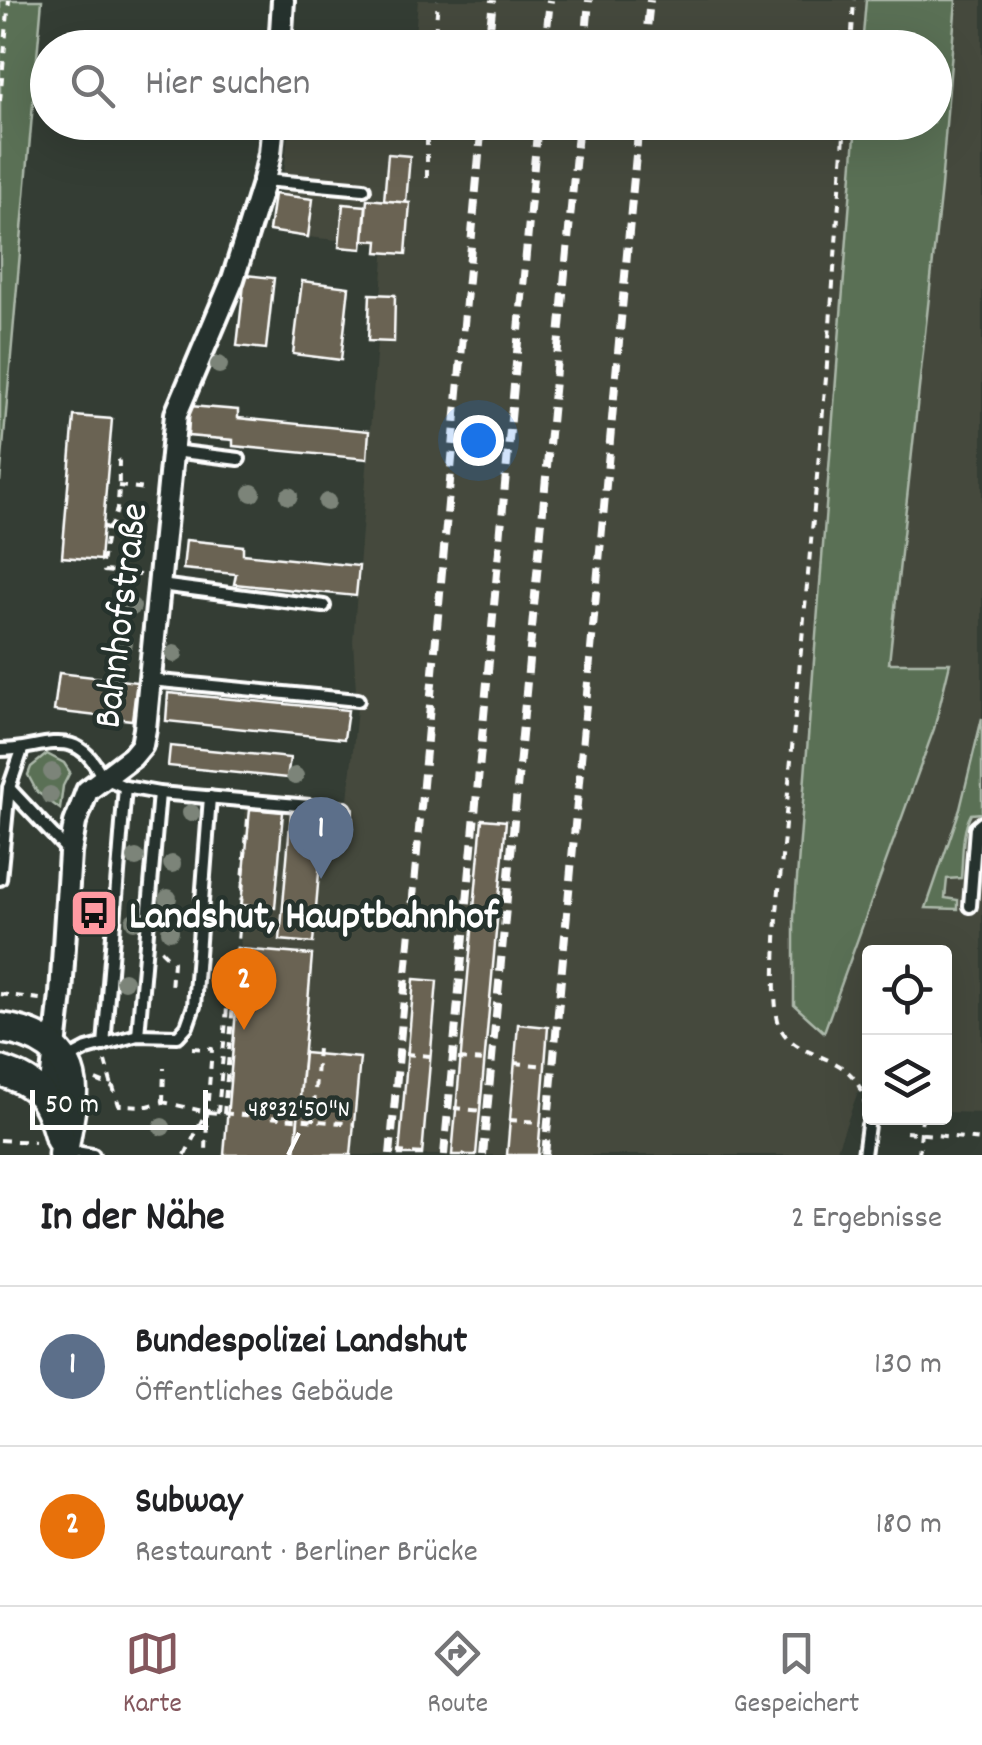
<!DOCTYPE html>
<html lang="de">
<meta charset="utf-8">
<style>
body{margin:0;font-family:Dekko,sans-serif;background:#f2f2f2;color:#202124}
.controls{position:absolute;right:30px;bottom:30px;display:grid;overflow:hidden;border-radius:10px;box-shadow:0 10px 40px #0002}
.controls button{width:90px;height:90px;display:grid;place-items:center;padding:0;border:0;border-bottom:2px solid #e0e0e0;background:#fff;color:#202124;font:50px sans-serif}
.scale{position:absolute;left:30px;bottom:25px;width:178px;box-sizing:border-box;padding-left:10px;border:5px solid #fff;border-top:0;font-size:28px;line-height:35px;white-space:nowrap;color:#fff;-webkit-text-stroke:8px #26332d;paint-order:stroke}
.you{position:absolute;left:478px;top:440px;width:35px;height:35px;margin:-25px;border:8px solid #fff;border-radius:50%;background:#1a73e8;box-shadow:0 0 0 15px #1a73e833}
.badge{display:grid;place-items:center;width:65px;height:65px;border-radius:50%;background:#84575d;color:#fff;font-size:32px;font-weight:700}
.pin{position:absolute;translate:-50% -82px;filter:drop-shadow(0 2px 5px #0008)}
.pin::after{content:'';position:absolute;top:52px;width:35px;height:30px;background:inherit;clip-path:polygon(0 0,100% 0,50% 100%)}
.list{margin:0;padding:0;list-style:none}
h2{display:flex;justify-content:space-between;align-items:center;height:130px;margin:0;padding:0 40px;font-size:42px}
h2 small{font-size:32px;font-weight:400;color:#757577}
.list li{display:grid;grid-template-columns:65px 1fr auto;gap:30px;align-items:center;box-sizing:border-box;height:160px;padding:0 40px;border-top:2px solid #e0e0e0}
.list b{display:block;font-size:38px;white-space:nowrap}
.list p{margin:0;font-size:32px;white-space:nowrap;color:#757577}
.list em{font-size:32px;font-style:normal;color:#757577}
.icon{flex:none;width:55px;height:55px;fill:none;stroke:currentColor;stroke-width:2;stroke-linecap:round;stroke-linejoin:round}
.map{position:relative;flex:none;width:982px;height:1155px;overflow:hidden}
.search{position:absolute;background:#fff;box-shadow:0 10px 40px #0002;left:30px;right:30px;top:30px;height:110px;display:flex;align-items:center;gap:25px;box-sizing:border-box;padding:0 35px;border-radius:55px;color:#757577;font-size:38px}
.sheet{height:450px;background:#fff}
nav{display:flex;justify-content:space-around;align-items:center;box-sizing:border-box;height:140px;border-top:2px solid #e0e0e0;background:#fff;font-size:28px;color:#757577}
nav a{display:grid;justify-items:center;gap:5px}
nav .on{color:#84575d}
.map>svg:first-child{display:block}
</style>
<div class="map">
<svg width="982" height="1155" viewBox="0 0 982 1155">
<rect width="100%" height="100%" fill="#343d34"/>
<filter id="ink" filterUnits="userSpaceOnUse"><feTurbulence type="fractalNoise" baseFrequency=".01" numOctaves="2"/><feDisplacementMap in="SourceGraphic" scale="20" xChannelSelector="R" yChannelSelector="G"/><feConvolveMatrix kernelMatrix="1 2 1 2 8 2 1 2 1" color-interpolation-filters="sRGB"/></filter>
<g filter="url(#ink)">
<!-- built -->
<path fill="#44493d" d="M 418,0 L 982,0 L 982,1113 L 945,1112 L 944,952 L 870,952 L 869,1079 L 864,1075 L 835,1155 L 224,1155 L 240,958 L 246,791 L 348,800 L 357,708 L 353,641 L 385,245 L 278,234 L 289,123 L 934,122 L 934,48 L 414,47 Z"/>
<!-- green -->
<g fill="#5a7054" stroke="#acb8aa" stroke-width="2.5">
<path d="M 0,0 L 42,0 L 0,482 Z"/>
<path d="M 866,0 L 956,0 L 941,187 L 889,663 L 950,663 L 934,729 L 824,1032 L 794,1005 L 794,917 L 856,123 L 934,122 L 934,48 L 862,47 Z"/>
<path d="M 982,718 L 982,813 L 971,814 C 961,833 963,858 961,878 L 947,879 L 945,898 L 958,900 L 958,909 L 926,908 L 960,809 Z"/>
<path d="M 47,754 L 64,763 L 70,772 L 63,786 L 60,809 L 37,792 L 28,775 L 31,767 Z"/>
</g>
<!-- building -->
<g fill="#6a6452" stroke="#fff" stroke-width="2.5">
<path d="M 388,154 L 410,156 L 406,203 L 384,201 Z"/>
<path d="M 274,194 L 313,199 L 308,237 L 269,231 Z"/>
<path d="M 367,199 L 410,203 L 406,254 L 377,252 L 378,241 L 364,240 Z"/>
<path d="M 343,204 L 366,206 L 362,249 L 339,247 Z"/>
<path d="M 245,275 L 274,278 L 266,349 L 237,346 Z"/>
<path d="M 302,281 L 349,287 L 341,360 L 293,354 Z"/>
<path d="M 370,294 L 395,295 L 394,342 L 368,341 Z"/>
<path d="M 190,406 L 238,410 L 238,418 L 369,431 L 367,459 L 233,446 L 233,440 L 188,436 Z"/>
<path d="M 74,416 L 112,419 L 100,560 L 62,557 Z"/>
<path d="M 186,540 L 243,546 L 243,554 L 359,566 L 356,596 L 234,584 L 236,574 L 183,569 Z"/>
<path d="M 59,673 L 137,682 L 132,720 L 54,711 Z"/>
<path d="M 168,693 L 348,710 L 344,739 L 166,721 Z"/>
<path d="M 170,746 L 290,758 L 287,778 L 168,766 Z"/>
<path d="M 250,809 L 283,812 L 275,908 L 241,905 Z"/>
<path d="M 291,812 L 324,814 L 313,943 L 280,940 Z"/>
<path d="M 482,819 L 506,821 L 476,1155 L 452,1155 Z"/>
<path d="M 241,949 L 312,955 L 295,1155 L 224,1155 Z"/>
<path d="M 414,979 L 437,981 L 422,1155 L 399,1155 Z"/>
<path d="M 518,1024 L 548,1027 L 538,1155 L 507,1155 Z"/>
<path d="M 304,1053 L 360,1058 L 351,1155 L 295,1155 Z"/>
</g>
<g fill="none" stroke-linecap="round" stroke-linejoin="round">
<!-- lane casing -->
<g stroke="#fff" stroke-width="18">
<g id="lane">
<path d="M 264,180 L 364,189"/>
<path d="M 173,451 L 239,459"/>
<path d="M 160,585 L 324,606"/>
<path d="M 150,680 L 358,700"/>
<path d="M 0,750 C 44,750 76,722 102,777 L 125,787 L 159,793 L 345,809 L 345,820"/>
<path d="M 9,788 L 70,853"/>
<path d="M 0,879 L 9,788 L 22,750"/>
<path d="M 970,906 L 976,828 L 982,823"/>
<path d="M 138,1035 L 159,793"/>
<path d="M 104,1045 L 125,787"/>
<path d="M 68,1059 L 87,1049 L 138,1035 L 178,1036 L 187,1026 L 194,1006 L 210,797"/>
<path d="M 64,1150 L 93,1155"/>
<path d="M 864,1155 L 868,1125"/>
</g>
</g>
<!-- street casing -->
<g stroke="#fff" stroke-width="28">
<g id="street">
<path d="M 280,48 L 283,0"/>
<path d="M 49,1102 L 61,994 L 70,853 L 75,823 L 87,791 L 132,757 L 142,745 L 145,729 L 176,414 L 233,279 L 264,180 L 270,154 L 273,122"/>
</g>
</g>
<!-- secondary casing -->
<g stroke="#fff" stroke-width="35">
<g id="secondary">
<path d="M 0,1028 C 36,1032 71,1050 72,1090 C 72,1111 65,1134 63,1155"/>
<path d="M 0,1071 C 40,1083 50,1100 60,1139"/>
</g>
</g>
<!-- path -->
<g stroke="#fff" stroke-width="4" stroke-dasharray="8 8" stroke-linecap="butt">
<path d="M 434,48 L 438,0"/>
<path d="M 851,48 L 854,0"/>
<path d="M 0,101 L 9,0"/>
<path d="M 427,122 L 427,185"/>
<path d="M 845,122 L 826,378 L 777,912 C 777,938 770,1008 781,1029 C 801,1065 859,1048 866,1111"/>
<path d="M 118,486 L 148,489"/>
<path d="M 103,526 L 108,529 L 102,563 L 104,571 L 140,575"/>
<path d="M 108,529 C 122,513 118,483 119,462 L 117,458 L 111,456"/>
<path d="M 161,950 L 173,962 L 171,990"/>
<path d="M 0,994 L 40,999"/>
<path d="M 192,1048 L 212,1049 L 207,1112 L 206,1155"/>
<path d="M 406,1054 L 431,1056"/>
<path d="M 458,1059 L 486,1061"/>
<path d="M 105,1061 L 112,1086"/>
<path d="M 515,1063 L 547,1066"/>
<path d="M 96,1080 L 113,1087 L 119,1105 L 148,1106 L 163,1102 L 207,1112 L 355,1124"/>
<path d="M 163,1102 L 164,1068"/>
<path d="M 454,1108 L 482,1111"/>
<path d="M 218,1113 L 227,1008 L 231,1008"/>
<path d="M 224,1114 L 248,819"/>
<path d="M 509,1120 L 542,1122"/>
<path d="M 313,1121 L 318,1048"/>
<path d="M 906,1132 L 982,1140"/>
<path d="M 0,1140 L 35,1142"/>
<path d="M 397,1152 L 423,1154"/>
<path d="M 185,1155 L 204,1116"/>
<path d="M 464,1155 L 465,1153"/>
<path d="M 919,1155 L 922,1118"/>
</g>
<!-- lane -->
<use href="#lane" stroke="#26332d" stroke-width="10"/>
<!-- street -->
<use href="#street" stroke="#26332d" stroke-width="20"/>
<!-- secondary -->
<use href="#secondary" stroke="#26332d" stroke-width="28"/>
<!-- rail -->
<g stroke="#fff" stroke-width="8" stroke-dasharray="15 8" stroke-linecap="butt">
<path d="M 488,48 L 493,0"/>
<path d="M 545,48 L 550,0"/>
<path d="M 585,48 L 589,0"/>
<path d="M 645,48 L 650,0"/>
<path d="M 390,1155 L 482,122"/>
<path d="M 444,1155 L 538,122"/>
<path d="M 483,1155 L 579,122"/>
<path d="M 545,1155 L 639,122"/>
</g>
</g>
<!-- trees -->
<g fill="#7b8479">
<circle cx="219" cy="365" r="9"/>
<circle cx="252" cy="493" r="9"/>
<circle cx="289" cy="496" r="9"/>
<circle cx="327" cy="502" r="9"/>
<circle cx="132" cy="607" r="9"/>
<circle cx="124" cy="643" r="9"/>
<circle cx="174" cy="654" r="9"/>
<circle cx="52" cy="772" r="9"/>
<circle cx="295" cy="776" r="9"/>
<circle cx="50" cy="795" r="9"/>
<circle cx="191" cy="813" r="9"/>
<circle cx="136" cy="858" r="9"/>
<circle cx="172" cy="864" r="9"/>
<circle cx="168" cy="898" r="9"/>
<circle cx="134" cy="921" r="9"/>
<circle cx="170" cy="931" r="9"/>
<circle cx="124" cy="981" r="9"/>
<circle cx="162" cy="1127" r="9"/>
</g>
</g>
<!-- ticks -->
<path fill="none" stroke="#fff" stroke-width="4" d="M 288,1155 L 299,1133"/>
<!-- icons -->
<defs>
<g id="bus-square" transform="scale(2.5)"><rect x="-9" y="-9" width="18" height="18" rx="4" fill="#ff9aa2" stroke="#26332d"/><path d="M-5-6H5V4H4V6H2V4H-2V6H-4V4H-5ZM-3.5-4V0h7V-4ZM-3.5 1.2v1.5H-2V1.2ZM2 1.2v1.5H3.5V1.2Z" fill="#111"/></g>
</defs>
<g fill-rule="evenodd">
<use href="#bus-square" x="94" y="913"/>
</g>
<g text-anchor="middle" stroke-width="9" stroke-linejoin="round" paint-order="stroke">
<!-- street labels -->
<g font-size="40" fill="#fff" stroke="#26332d">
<text transform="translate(118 615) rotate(-83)" y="14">Bahnhofstraße</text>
</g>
<!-- poi labels -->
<g font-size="40" font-weight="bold" fill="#fff" stroke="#26332d" text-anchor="start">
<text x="129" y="927">Landshut, Hauptbahnhof</text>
</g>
</g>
<g font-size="25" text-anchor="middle" fill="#fff" stroke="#26332d" stroke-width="9" stroke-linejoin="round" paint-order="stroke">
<text x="299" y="1116">48°32'50"N</text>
</g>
</svg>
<div class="controls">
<button><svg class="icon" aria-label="locate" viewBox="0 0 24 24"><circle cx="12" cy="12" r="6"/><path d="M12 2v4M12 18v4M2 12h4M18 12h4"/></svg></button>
<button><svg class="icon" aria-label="layers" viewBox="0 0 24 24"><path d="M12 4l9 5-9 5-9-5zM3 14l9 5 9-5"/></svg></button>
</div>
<div class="scale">50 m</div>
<div class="you"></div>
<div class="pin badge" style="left:321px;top:879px;background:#5c6f8a">1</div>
<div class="pin badge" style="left:244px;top:1030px;background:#e8710a">2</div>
<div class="search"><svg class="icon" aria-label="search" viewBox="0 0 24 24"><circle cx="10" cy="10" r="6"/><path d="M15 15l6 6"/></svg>Hier suchen</div>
</div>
<section class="sheet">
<h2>In der Nähe<small>2 Ergebnisse</small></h2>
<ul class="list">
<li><span class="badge" style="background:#5c6f8a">1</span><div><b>Bundespolizei Landshut</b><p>Öffentliches Gebäude</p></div><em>130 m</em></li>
<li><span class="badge" style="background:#e8710a">2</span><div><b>Subway</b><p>Restaurant · Berliner Brücke</p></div><em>180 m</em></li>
</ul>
</section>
<nav>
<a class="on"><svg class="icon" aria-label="map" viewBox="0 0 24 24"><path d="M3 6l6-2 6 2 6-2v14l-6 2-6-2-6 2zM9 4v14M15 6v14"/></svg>Karte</a>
<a><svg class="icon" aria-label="directions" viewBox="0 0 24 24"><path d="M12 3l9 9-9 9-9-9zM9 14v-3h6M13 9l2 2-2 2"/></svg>Route</a>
<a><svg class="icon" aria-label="saved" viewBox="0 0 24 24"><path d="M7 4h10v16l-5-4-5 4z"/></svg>Gespeichert</a>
</nav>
